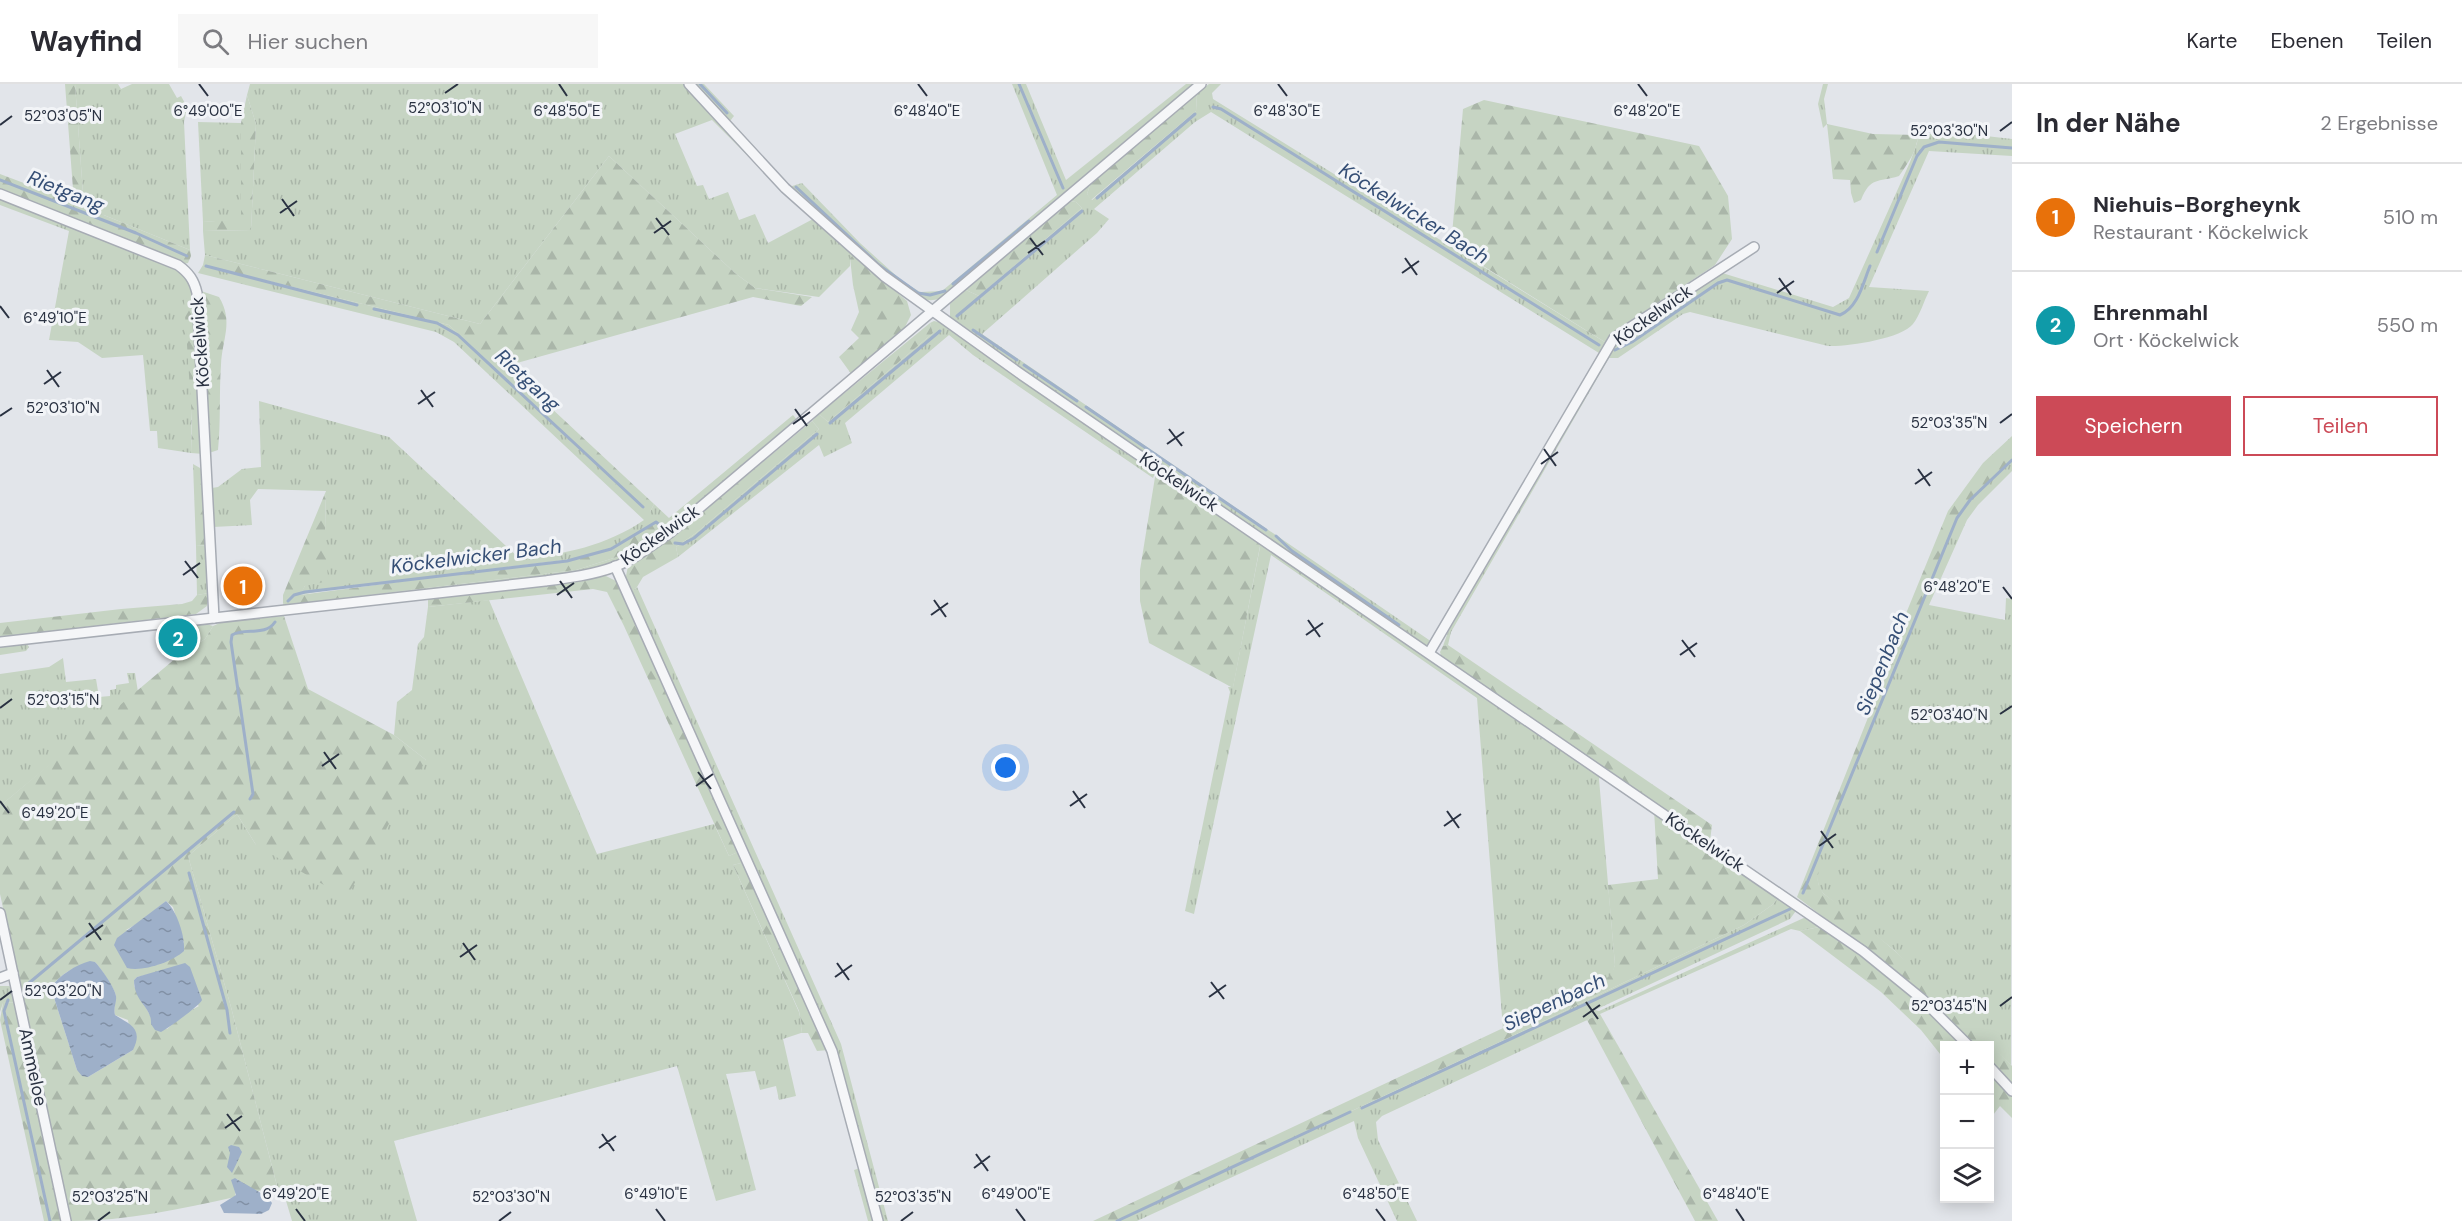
<!DOCTYPE html>
<html lang="de">
<meta charset="utf-8">
<style>
body{margin:0;font-family:"DM Sans",sans-serif;background:#f7f7f7;color:#2b2b33}
.controls{position:absolute;right:18px;bottom:18px;display:grid;overflow:hidden;border-radius:0px;box-shadow:0 3px 15px #0003}
.controls button{width:54px;height:54px;display:grid;place-items:center;padding:0;border:0;border-bottom:2px solid #e1e1e2;background:#fff;color:#2b2b33;font:30px sans-serif}
.you{position:absolute;left:1006px;top:684px;width:21px;height:21px;margin:-15px;border:4px solid #fff;border-radius:50%;background:#1a73e8;box-shadow:0 0 0 9px #1a73e833}
.badge{display:grid;place-items:center;width:39px;height:39px;border-radius:50%;background:#cc4a57;color:#fff;font-size:20px;font-weight:700}
.pin{position:absolute;translate:-50% -50%;border:3px solid #fff;box-shadow:0 2px 6px #0006}
.list{margin:0;padding:0;list-style:none}
h2{display:flex;justify-content:space-between;align-items:center;height:78px;margin:0;padding:0 24px;font-size:26px}
h2 small{font-size:20px;font-weight:400;color:#7c7c81}
.list li{display:grid;grid-template-columns:39px 1fr auto;gap:18px;align-items:center;box-sizing:border-box;height:108px;padding:0 24px;border-top:2px solid #e1e1e2}
.list b{display:block;font-size:22px;white-space:nowrap}
.list p{margin:0;font-size:20px;white-space:nowrap;color:#7c7c81}
.list em{font-size:20px;font-style:normal;color:#7c7c81}
.actions{display:flex;gap:12px;padding:18px 24px}
.actions a{flex:1;padding:14px 0;border:2px solid #cc4a57;border-radius:0px;text-align:center;font-size:21px;color:#cc4a57}
.actions .main{background:#cc4a57;color:#fff}
.icon{flex:none;width:33px;height:33px;fill:none;stroke:currentColor;stroke-width:2;stroke-linecap:round;stroke-linejoin:round}
.map{position:relative;flex:none;width:2012px;height:1137px;overflow:hidden}
header{display:flex;align-items:center;gap:36px;box-sizing:border-box;height:84px;padding:0 30px;background:#fff;border-bottom:2px solid #e1e1e2}
header strong{font-size:28px}
nav{display:flex;gap:33px;margin-inline-start:auto;font-size:21px}
.search{width:420px;height:54px;background:#f7f7f7;display:flex;align-items:center;gap:15px;box-sizing:border-box;padding:0 21px;border-radius:0px;color:#7c7c81;font-size:22px}
main{display:flex}
aside{flex:1;background:#fff}
.map>svg:first-child{display:block}
</style>
<header>
<strong>Wayfind</strong>
<div class="search"><svg class="icon" aria-label="search" viewBox="0 0 24 24"><circle cx="10" cy="10" r="6"/><path d="M15 15l6 6"/></svg>Hier suchen</div>
<nav><a>Karte</a><a>Ebenen</a><a>Teilen</a></nav>
</header>
<main>
<div class="map">
<svg width="2012" height="1137" viewBox="0 0 2012 1137">
<defs>
<pattern id="grass-tufts" width="24" height="20" patternUnits="userSpaceOnUse" patternTransform="scale(1.5)"><rect width="24" height="20" fill="#c6d4c3"/><path d="M3 7l-1-3M5 7V3M7 7l1-3M15 17l-1-3M17 17v-4M19 17l1-3" fill="none" stroke="#aab6a9"/></pattern>
<pattern id="forest-firs" width="22" height="20" patternUnits="userSpaceOnUse" patternTransform="scale(1.5)"><rect width="22" height="20" fill="#c6d4c3"/><path d="M5 1l3.5 6h-7zM16 11l3.5 6h-7z" fill="#aab6a9"/></pattern>
<pattern id="water-ripples" width="26" height="14" patternUnits="userSpaceOnUse" patternTransform="scale(1.5)"><rect width="26" height="14" fill="#9eb0c9"/><path d="M2 4q2-2 4 0t4 0M15 11q2-2 4 0t4 0" fill="none" stroke="#8190a5"/></pattern>
</defs>
<rect width="100%" height="100%" fill="#e2e5ea"/>
<!-- grass -->
<g fill="url(#grass-tufts)" fill-rule="evenodd">
<path d="M 75,0 L 118,0 L 121,5 L 132,0 L 169,0 L 177,14 L 181,12 L 187,23 L 184,38 L 190,166 L 84,123 Z"/>
<path d="M 250,0 L 685,0 L 753,71 L 750,74 L 712,36 L 675,50 L 697,102 L 703,101 L 709,115 L 728,108 L 739,136 L 755,130 L 768,159 L 813,135 L 853,171 L 850,174 L 850,182 L 819,213 L 755,204 L 735,189 L 609,72 L 480,240 L 205,171 L 203,147 L 251,146 L 256,40 L 247,11 Z"/>
<path d="M 694,0 L 704,0 L 734,32 L 730,37 Z"/>
<path d="M 1012,0 L 1026,0 L 1066,96 L 1186,0 L 1196,0 L 948,211 C 938,216 931,218 920,214 L 869,177 L 789,103 L 802,99 L 860,159 L 902,197 L 920,208 L 942,207 L 1057,111 Z"/>
<path d="M 1209,0 L 1221,0 L 1212,9 L 1213,15 L 1608,260 L 1439,554 L 1431,562 L 1422,561 L 1355,515 L 950,235 L 950,220 L 966,206 L 979,212 L 1082,124 L 1076,118 L 1070,117 L 1090,101 L 1087,110 L 1092,116 L 1196,27 L 1197,9 ZM 1211,28 L 1599,269 L 1432,558 L 982,250 L 1097,149 L 1109,135 L 1094,125 L 1195,38 Z"/>
<path d="M 1823,0 L 1828,0 L 1824,15 L 1827,40 L 1823,44 L 1818,20 Z"/>
<path d="M 198,38 L 241,39 L 241,136 L 203,138 Z"/>
<path d="M 1951,48 L 2012,55 L 2012,72 L 1929,67 L 1869,203 L 1929,207 C 1924,217 1920,231 1913,240 C 1901,255 1846,263 1828,262 L 1690,228 L 1683,230 L 1618,274 L 1609,274 L 1451,548 L 1448,561 L 1443,562 L 1448,548 L 1615,259 L 1623,250 L 1719,188 L 1833,223 L 1849,214 L 1910,78 L 1917,59 L 1918,51 Z"/>
<path d="M 0,115 L 169,180 L 186,191 L 194,209 L 191,369 L 158,364 L 157,347 L 150,347 L 143,271 L 102,274 L 78,258 L 49,256 L 69,147 L 0,121 Z"/>
<path d="M 203,181 L 449,241 L 650,428 L 654,420 L 669,434 L 793,331 L 798,337 L 645,462 L 612,479 L 577,489 L 283,523 L 283,519 L 286,521 L 576,486 L 620,472 L 656,447 L 651,441 L 612,463 L 581,474 L 339,504 L 299,511 L 305,502 L 325,447 L 326,407 L 258,405 L 250,416 L 252,441 L 213,443 L 212,404 L 218,403 L 242,385 L 261,383 L 259,317 L 389,353 L 520,475 C 565,470 606,462 644,436 L 454,258 L 436,248 L 198,189 Z"/>
<path d="M 934,237 L 943,239 L 1156,387 L 1153,394 L 973,271 L 949,251 L 845,339 L 852,359 L 824,373 L 819,361 L 678,473 L 676,463 L 696,449 L 819,345 L 812,337 L 819,330 L 828,338 L 933,249 L 930,239 Z"/>
<path d="M 2012,376 L 2012,387 L 1978,421 L 1967,436 L 1929,521 L 2005,536 L 2006,514 L 2012,515 L 2011,981 L 1894,866 L 1824,810 L 1819,804 L 1815,780 L 1957,434 L 1970,416 Z"/>
<path d="M 1259,456 L 1601,690 L 1599,695 L 1615,881 L 1612,891 L 1599,899 L 1503,945 L 1477,614 L 1271,471 L 1194,830 L 1185,827 L 1230,608 L 1228,603 L 1233,603 L 1260,463 Z"/>
<path d="M 208,461 L 209,509 L 197,511 L 196,462 Z"/>
<path d="M 637,503 L 841,960 L 888,1137 L 880,1137 L 836,972 L 630,509 Z"/>
<path d="M 489,516 L 597,770 L 714,740 L 729,772 L 740,767 L 745,778 L 733,781 L 799,928 L 802,942 L 801,949 L 783,955 L 796,1012 L 779,1016 L 776,1002 L 760,1006 L 755,987 L 726,990 L 756,1106 L 716,1117 L 677,982 L 394,1057 L 417,1137 L 292,1137 L 284,1110 L 277,1102 L 275,1094 L 231,923 L 188,772 L 237,730 L 256,761 L 426,676 L 394,651 L 397,618 L 412,606 L 418,560 L 424,553 L 428,523 Z"/>
<path d="M 203,539 L 213,542 L 205,555 L 176,574 L 161,544 Z"/>
<path d="M 26,558 L 29,563 L 26,567 L 0,571 L 0,561 Z"/>
<path d="M 63,574 L 66,598 L 96,595 L 99,613 L 110,612 L 110,606 L 116,605 L 116,601 L 129,599 L 127,589 L 135,589 L 138,608 L 0,722 L 0,590 L 49,583 Z"/>
<path d="M 1780,812 L 1798,824 L 1790,835 L 1595,926 L 1599,927 L 1808,832 L 1824,842 L 1800,847 L 1791,845 L 1600,930 L 1382,1032 L 1376,1038 L 1378,1056 L 1417,1137 L 1397,1137 L 1358,1054 L 1354,1037 L 1137,1137 L 1115,1137 L 1504,956 L 1744,841 L 1772,821 Z"/>
<path d="M 0,902 L 9,902 L 13,905 L 16,918 L 3,919 L 0,928 Z"/>
<path d="M 860,1084 L 874,1137 L 868,1137 L 854,1086 Z"/>
</g>
<!-- forest -->
<g fill="url(#forest-firs)" fill-rule="evenodd">
<path d="M 65,0 L 75,0 L 84,123 L 190,166 L 191,172 L 188,179 L 184,180 L 0,108 L 0,90 L 74,118 Z"/>
<path d="M 1197,9 L 1196,27 L 1091,116 L 1087,110 L 1090,101 Z"/>
<path d="M 247,11 L 256,40 L 251,146 L 203,147 L 203,138 L 241,135 L 241,39 Z"/>
<path d="M 1484,16 L 1699,62 L 1728,112 L 1732,155 L 1715,181 L 1615,247 L 1608,260 L 1451,162 L 1463,25 Z"/>
<path d="M 1827,40 L 1873,50 L 1918,51 C 1917,67 1908,79 1899,92 C 1877,99 1871,92 1861,116 L 1854,119 L 1851,109 L 1850,96 L 1833,95 Z"/>
<path d="M 609,72 L 735,189 L 755,204 L 812,213 L 801,222 L 753,213 L 506,282 L 654,420 L 650,428 L 645,428 L 449,241 L 203,181 L 205,171 L 480,240 Z"/>
<path d="M 1070,117 L 1076,118 L 1082,124 L 979,212 L 966,206 Z"/>
<path d="M 853,171 L 907,217 L 911,231 L 903,247 L 852,291 L 839,273 L 859,254 L 851,246 L 859,228 L 853,201 L 850,174 Z"/>
<path d="M 201,207 L 219,213 C 234,238 222,255 221,281 C 219,309 221,337 218,366 L 209,369 Z"/>
<path d="M 194,209 L 204,370 L 191,369 L 192,336 L 184,216 Z"/>
<path d="M 930,239 L 933,249 L 828,338 L 819,330 Z"/>
<path d="M 812,337 L 819,345 L 696,449 L 676,463 L 678,473 L 643,493 L 637,503 L 630,509 L 625,497 L 628,482 L 673,453 Z"/>
<path d="M 2012,352 L 2012,376 L 1970,416 L 1953,442 L 1816,779 L 1820,782 C 1817,793 1816,800 1824,810 C 1893,860 1953,920 2012,982 L 2012,1003 L 1990,979 L 1990,962 L 1973,961 L 1886,881 L 1797,813 L 1890,578 L 1884,574 L 1889,571 L 1948,427 L 1983,379 Z"/>
<path d="M 193,380 L 200,384 L 203,388 L 208,461 L 196,462 Z"/>
<path d="M 1156,387 L 1259,456 L 1260,462 L 1233,604 L 1149,559 L 1140,517 L 1140,486 Z"/>
<path d="M 326,407 L 325,447 L 328,497 L 305,502 L 300,511 L 581,474 L 612,463 L 652,441 L 656,447 L 655,451 L 620,472 L 576,486 L 286,521 L 283,519 L 283,511 Z"/>
<path d="M 604,491 L 618,498 L 740,767 L 729,772 L 624,542 L 607,508 L 593,505 L 428,523 L 428,515 L 541,502 Z"/>
<path d="M 209,509 L 207,522 L 196,530 L 0,553 L 0,539 L 121,525 L 182,520 L 192,517 L 197,511 Z"/>
<path d="M 284,532 L 308,605 L 394,651 L 426,676 L 346,814 L 256,761 L 237,730 L 188,772 L 231,923 L 277,1102 L 255,1108 L 237,1095 L 235,1113 C 181,1125 126,1137 71,1137 L 0,810 L 0,722 L 176,574 L 205,555 L 213,542 L 222,538 ZM 166,817 L 173,823 L 184,859 L 126,846 L 140,838 ZM 95,878 C 100,883 115,905 116,912 C 116,919 113,923 115,931 L 128,936 L 133,966 L 88,993 L 77,986 L 51,904 C 60,889 79,880 95,878 ZM 155,889 L 199,922 L 184,930 L 167,945 L 151,933 L 134,902 L 134,896 L 137,893 Z"/>
<path d="M 1448,561 L 1712,741 L 1710,757 L 1442,575 L 1440,568 L 1443,562 Z"/>
<path d="M 1654,726 L 1780,812 L 1772,821 L 1744,841 L 1504,956 L 1115,1137 L 1093,1137 L 1599,899 L 1611,891 L 1615,881 L 1608,801 L 1658,795 Z"/>
<path d="M 745,778 L 829,966 L 817,967 L 808,949 L 801,949 L 802,942 L 799,927 L 733,781 Z"/>
<path d="M 1824,842 C 1874,878 1921,917 1964,961 L 1944,962 L 1944,975 L 1921,946 L 1881,908 L 1800,847 Z"/>
<path d="M 16,918 L 64,1137 L 44,1137 L 0,936 L 3,919 Z"/>
<path d="M 1600,930 L 1718,1137 L 1695,1137 L 1587,936 Z"/>
<path d="M 1990,988 L 2012,1012 L 2012,1034 L 2000,1022 L 1990,1035 Z"/>
</g>
<!-- water -->
<g fill="url(#water-ripples)">
<path d="M 166,817 C 177,827 185,852 184,867 C 172,878 143,888 127,884 L 114,861 L 117,854 Z"/>
<path d="M 90,877 L 95,878 C 101,884 115,904 116,912 C 117,919 113,923 115,931 C 129,940 144,944 133,966 L 88,993 L 82,992 L 77,986 L 51,904 C 59,891 76,881 90,877 Z"/>
<path d="M 185,879 L 190,883 L 202,916 C 199,922 169,944 161,948 L 155,946 L 151,940 C 152,922 134,919 134,896 L 137,893 Z"/>
<path d="M 231,1061 L 239,1063 L 242,1068 L 232,1089 L 227,1083 L 230,1069 L 228,1063 Z"/>
<path d="M 235,1094 C 244,1100 268,1111 272,1119 L 269,1126 L 261,1130 L 224,1129 L 220,1121 L 236,1111 L 231,1096 Z"/>
</g>
<g fill="none" stroke-linecap="round" stroke-linejoin="round">
<!-- stream -->
<g stroke="#9eb0c9" stroke-width="3">
<path d="M 700,0 L 727,29"/>
<path d="M 1019,0 L 1063,104"/>
<path d="M 1213,23 L 1221,25 L 1599,261"/>
<path d="M 0,96 L 136,149 L 187,172"/>
<path d="M 796,103 L 879,181 L 918,209 L 930,211 L 945,207"/>
<path d="M 1097,114 L 1195,30"/>
<path d="M 1877,168 L 1917,72 L 1924,63 L 1939,58 L 2012,64"/>
<path d="M 206,182 L 357,221"/>
<path d="M 953,200 L 1029,137"/>
<path d="M 374,225 L 437,239 L 458,251 L 643,423"/>
<path d="M 957,232 L 1082,127"/>
<path d="M 973,246 L 1017,276"/>
<path d="M 1615,266 L 1632,258 L 1718,199 L 1727,196 L 1840,231 C 1858,224 1863,199 1870,182"/>
<path d="M 1024,281 L 1077,317"/>
<path d="M 1086,323 L 1266,446"/>
<path d="M 830,339 L 940,247"/>
<path d="M 1276,452 L 1292,467 L 1399,541"/>
<path d="M 675,459 L 683,460 L 694,454 L 817,350"/>
<path d="M 288,517 L 294,511 L 305,508 L 567,477 L 611,465 L 656,438 L 661,442"/>
<path d="M 250,715 L 253,710 L 231,558 L 232,551 C 245,543 265,553 275,538"/>
<path d="M 189,789 L 227,926 L 230,949"/>
<path d="M 1803,809 L 1957,434 L 1970,416 L 2012,376"/>
<path d="M 29,899 L 234,728"/>
<path d="M 8,916 L 4,927 L 50,1137"/>
<path d="M 1362,1024 L 1790,825"/>
<path d="M 1117,1137 L 1350,1028"/>
</g>
<!-- street casing -->
<g stroke="#a7acb4" stroke-width="12">
<g id="street">
<path d="M 689,0 L 785,104 L 884,192 L 1022,291 L 1863,867 L 1922,915 L 1969,962"/>
<path d="M 0,110 L 178,181 C 189,189 194,196 197,209 L 214,534"/>
<path d="M 615,482 L 832,967 L 878,1137"/>
<path d="M 0,558 L 545,497 C 568,494 592,491 614,483 C 635,475 653,460 671,448 L 1201,0"/>
<path d="M 1429,569 L 1614,254 L 1754,163"/>
<path d="M 0,829 L 66,1137"/>
<path d="M 0,894 L 13,889"/>
<path d="M 1990,983 L 2012,1007"/>
</g>
</g>
<!-- street -->
<use href="#street" stroke="#f5f6f8" stroke-width="9"/>
</g>
<!-- ticks -->
<path fill="none" stroke="#2a3242" stroke-width="2" d="M 199,0 L 208,12M 559,0 L 567,12M 918,0 L 927,12M 1278,0 L 1287,12M 1638,0 L 1647,12M 445,9 L 458,0M 0,41 L 12,32M 2000,47 L 2012,38M 282,115 L 294,132M 280,129 L 297,117M 656,134 L 669,151M 654,149 L 671,137M 1030,154 L 1043,171M 1028,169 L 1045,157M 1405,174 L 1417,191M 1402,189 L 1419,177M 1779,194 L 1791,211M 1777,209 L 1794,197M 0,222 L 9,234M 47,286 L 59,303M 44,300 L 61,288M 421,306 L 433,323M 418,320 L 435,308M 795,325 L 807,342M 0,332 L 12,324M 2000,339 L 2012,330M 793,340 L 810,328M 1169,345 L 1182,362M 1167,360 L 1184,348M 1544,365 L 1556,382M 1541,380 L 1558,368M 1918,385 L 1930,402M 1915,400 L 1932,388M 185,477 L 198,494M 183,491 L 200,479M 560,497 L 572,514M 2003,503 L 2012,515M 557,511 L 574,499M 934,516 L 946,533M 931,531 L 948,519M 1308,536 L 1320,553M 1306,551 L 1323,539M 1682,556 L 1695,573M 1680,571 L 1697,559M 0,624 L 12,615M 2000,630 L 2012,622M 324,668 L 336,685M 322,682 L 339,670M 698,688 L 711,705M 696,702 L 713,690M 1073,707 L 1085,724M 0,717 L 9,729M 1070,722 L 1087,710M 1447,727 L 1459,744M 1444,742 L 1461,730M 1821,747 L 1833,764M 1819,762 L 1836,750M 89,839 L 101,856M 86,853 L 103,841M 463,859 L 475,876M 460,873 L 477,861M 837,879 L 849,896M 835,893 L 852,881M 1211,898 L 1224,915M 1209,913 L 1226,901M 0,916 L 12,907M 1586,918 L 1598,935M 2000,922 L 2012,913M 1583,933 L 1600,921M 227,1030 L 240,1047M 225,1044 L 242,1032M 602,1050 L 614,1067M 599,1064 L 616,1052M 976,1070 L 988,1087M 974,1084 L 990,1072M 296,1125 L 305,1137M 656,1125 L 665,1137M 1016,1125 L 1025,1137M 1376,1125 L 1385,1137M 1736,1125 L 1744,1137M 98,1137 L 110,1128M 499,1137 L 511,1128M 901,1137 L 913,1128"/>
<g text-anchor="middle" stroke-width="6" stroke-linejoin="round" paint-order="stroke">
<!-- street labels -->
<g font-size="18" fill="#2a3242" stroke="#f2f4f7">
<text transform="translate(1653 231) rotate(-35)" y="6">Köckelwick</text>
<text transform="translate(200 258) rotate(-94)" y="6">Köckelwick</text>
<text transform="translate(1179 398) rotate(34)" y="6">Köckelwick</text>
<text transform="translate(660 451) rotate(-35)" y="6">Köckelwick</text>
<text transform="translate(1705 758) rotate(34)" y="6">Köckelwick</text>
<text transform="translate(33 983) rotate(78)" y="6">Ammeloe</text>
</g>
<!-- water labels -->
<g font-size="20" font-style="italic" fill="#354e75" stroke="#f2f4f7">
<text transform="translate(66 107) rotate(22)" y="7">Rietgang</text>
<text transform="translate(1414 129) rotate(32)" y="7">Köckelwicker Bach</text>
<text transform="translate(528 296) rotate(43)" y="7">Rietgang</text>
<text transform="translate(476 472) rotate(-7)" y="7">Köckelwicker Bach</text>
<text transform="translate(1882 579) rotate(-68)" y="7">Siepenbach</text>
<text transform="translate(1554 918) rotate(-25)" y="7">Siepenbach</text>
</g>
</g>
<g font-size="15" text-anchor="middle" fill="#2a3242" stroke="#f2f4f7" stroke-width="6" stroke-linejoin="round" paint-order="stroke">
<text x="445" y="29">52°03'10"N</text>
<text x="208" y="32">6°49'00"E</text>
<text x="567" y="32">6°48'50"E</text>
<text x="927" y="32">6°48'40"E</text>
<text x="1287" y="32">6°48'30"E</text>
<text x="1647" y="32">6°48'20"E</text>
<text x="63" y="37">52°03'05"N</text>
<text x="1949" y="52">52°03'30"N</text>
<text x="55" y="239">6°49'10"E</text>
<text x="63" y="329">52°03'10"N</text>
<text x="1949" y="344">52°03'35"N</text>
<text x="1957" y="508">6°48'20"E</text>
<text x="63" y="621">52°03'15"N</text>
<text x="1949" y="636">52°03'40"N</text>
<text x="55" y="734">6°49'20"E</text>
<text x="63" y="912">52°03'20"N</text>
<text x="1949" y="927">52°03'45"N</text>
<text x="296" y="1115">6°49'20"E</text>
<text x="656" y="1115">6°49'10"E</text>
<text x="1016" y="1115">6°49'00"E</text>
<text x="1376" y="1115">6°48'50"E</text>
<text x="1736" y="1115">6°48'40"E</text>
<text x="110" y="1118">52°03'25"N</text>
<text x="511" y="1118">52°03'30"N</text>
<text x="913" y="1118">52°03'35"N</text>
</g>
</svg>
<div class="controls">
<button>+</button>
<button>−</button>
<button><svg class="icon" aria-label="layers" viewBox="0 0 24 24"><path d="M12 4l9 5-9 5-9-5zM3 14l9 5 9-5"/></svg></button>
</div>
<div class="you"></div>
<div class="pin badge" style="left:243px;top:502px;background:#e8710a">1</div>
<div class="pin badge" style="left:178px;top:554px;background:#0f9aa8">2</div>
</div>
<aside>
<h2>In der Nähe<small>2 Ergebnisse</small></h2>
<ul class="list">
<li><span class="badge" style="background:#e8710a">1</span><div><b>Niehuis-Borgheynk</b><p>Restaurant · Köckelwick</p></div><em>510 m</em></li>
<li><span class="badge" style="background:#0f9aa8">2</span><div><b>Ehrenmahl</b><p>Ort · Köckelwick</p></div><em>550 m</em></li>
</ul>
<div class="actions"><a class="main">Speichern</a><a>Teilen</a></div>
</aside>
</main>
